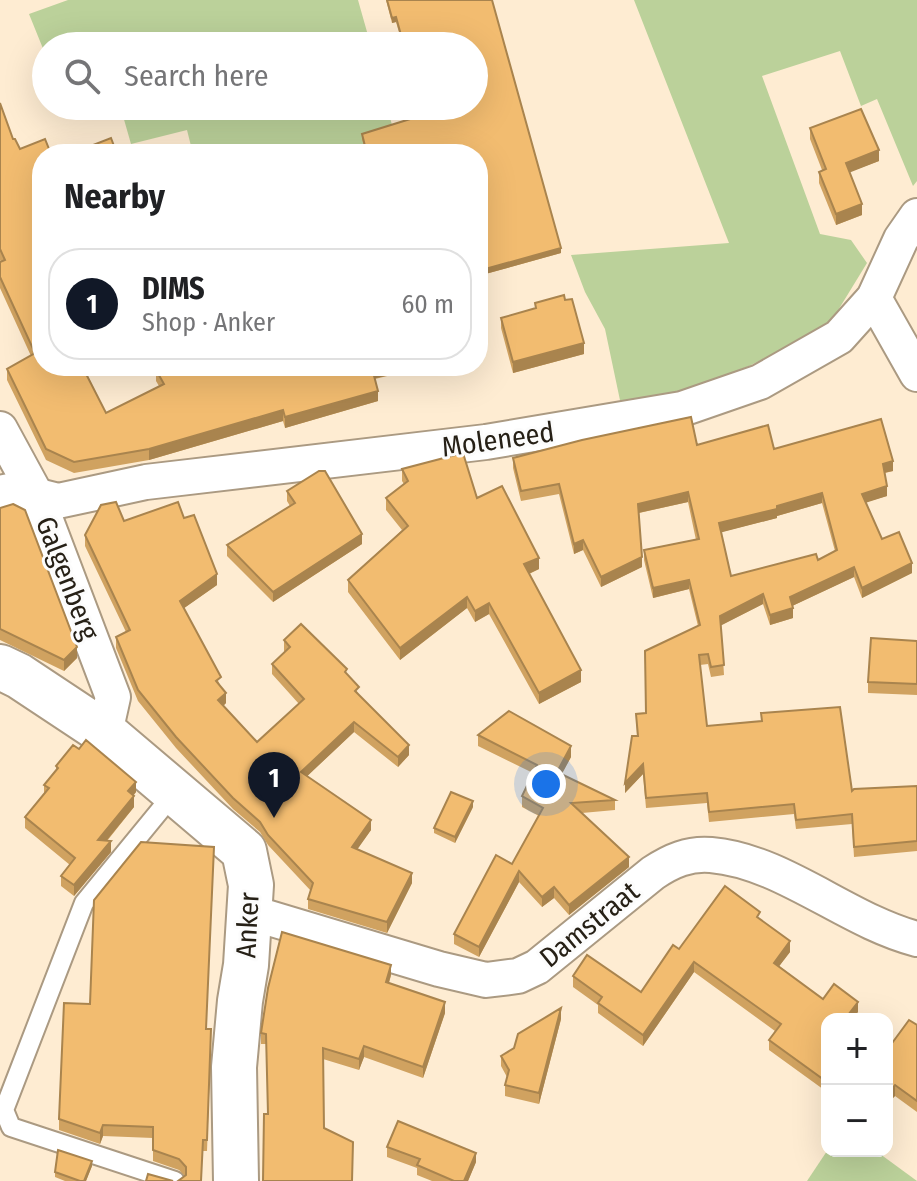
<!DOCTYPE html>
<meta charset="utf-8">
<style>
body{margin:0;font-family:"Fira Sans Condensed",sans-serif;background:#f6f6f6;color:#202124}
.controls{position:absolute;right:24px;bottom:24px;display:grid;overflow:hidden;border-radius:16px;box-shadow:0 8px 32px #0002}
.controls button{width:72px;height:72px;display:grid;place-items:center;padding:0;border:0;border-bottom:2px solid #e0e0e0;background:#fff;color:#202124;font:40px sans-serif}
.you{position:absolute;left:546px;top:784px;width:28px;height:28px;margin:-20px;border:6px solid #fff;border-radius:50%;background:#1a73e8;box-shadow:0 0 0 12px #1a73e833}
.badge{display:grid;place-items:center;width:52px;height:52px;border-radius:50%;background:#111827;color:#fff;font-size:26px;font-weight:700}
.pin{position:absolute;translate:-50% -66px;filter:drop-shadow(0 2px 4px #0008)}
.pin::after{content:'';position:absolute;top:42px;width:28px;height:24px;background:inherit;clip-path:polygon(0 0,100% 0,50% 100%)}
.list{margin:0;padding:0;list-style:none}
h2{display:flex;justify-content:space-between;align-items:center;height:104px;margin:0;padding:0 32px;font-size:34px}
h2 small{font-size:26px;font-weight:400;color:#757577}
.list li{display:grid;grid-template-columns:52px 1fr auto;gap:24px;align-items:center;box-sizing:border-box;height:112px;margin:0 16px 16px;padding:0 16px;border:2px solid #e0e0e0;border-radius:32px}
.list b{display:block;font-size:30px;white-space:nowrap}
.list p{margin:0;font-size:26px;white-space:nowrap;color:#757577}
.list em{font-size:26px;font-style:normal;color:#757577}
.icon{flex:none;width:44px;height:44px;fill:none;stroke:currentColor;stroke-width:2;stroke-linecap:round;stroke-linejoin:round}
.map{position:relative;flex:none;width:917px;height:1181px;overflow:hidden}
.search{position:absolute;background:#fff;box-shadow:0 8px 32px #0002;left:32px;top:32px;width:456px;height:88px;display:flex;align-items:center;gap:20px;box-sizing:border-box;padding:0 28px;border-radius:44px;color:#757577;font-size:30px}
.panel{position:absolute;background:#fff;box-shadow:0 8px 32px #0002;left:32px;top:144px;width:456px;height:232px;border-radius:32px}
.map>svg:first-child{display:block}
</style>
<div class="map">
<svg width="917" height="1181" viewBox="0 0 917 1181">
<rect width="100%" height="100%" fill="#feecd2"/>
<!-- green -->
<g fill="#bbd19a">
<path d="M 68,0 L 358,0 L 371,46 L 46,46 L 46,56 L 29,14 Z"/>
<path d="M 634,0 L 917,0 L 917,181 L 913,186 L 877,99 L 861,106 L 840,51 L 762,76 L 820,234 L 851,240 L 867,263 L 837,312 L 819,331 L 749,366 L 694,387 L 621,405 L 605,329 L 585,292 L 571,255 L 729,243 Z"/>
<path d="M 103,106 L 387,106 L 398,148 L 381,154 L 193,154 L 187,130 L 131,144 L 123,116 Z"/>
<path d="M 827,1151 L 876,1151 L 917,1181 L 807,1181 Z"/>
</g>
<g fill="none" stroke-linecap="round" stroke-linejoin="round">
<!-- lane casing -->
<g stroke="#ab9a82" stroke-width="22">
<path id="lane" d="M 175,1181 L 11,1127 L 4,1110 L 84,903 L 175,792"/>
</g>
<!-- street casing -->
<g stroke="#ab9a82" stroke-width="38">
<g id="street">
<path d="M 874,298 L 917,374"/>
<path d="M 0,429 L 37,497 L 113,697 L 105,733"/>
<path d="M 0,493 L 14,490 L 58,501 L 146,482 L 486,442 L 682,409 L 760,382 L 839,337 L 874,298 L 901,239 L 917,216"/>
<path d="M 249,912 L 439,969 L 486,980 L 518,976 L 537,967 L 653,873 C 671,861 689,853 711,855 C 783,861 847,921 917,939"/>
</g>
</g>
<!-- secondary casing -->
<g stroke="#ab9a82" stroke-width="48">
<path id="secondary" d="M 0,667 L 19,676 L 105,733 L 244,851 L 251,885 L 246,965 L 240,1001 L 234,1067 L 236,1181"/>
</g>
<!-- lane -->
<use href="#lane" stroke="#fff" stroke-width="18"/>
<!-- street -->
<use href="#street" stroke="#fff" stroke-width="34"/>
<!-- secondary -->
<use href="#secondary" stroke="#fff" stroke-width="44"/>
</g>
<!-- wall -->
<g fill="#d0a260" fill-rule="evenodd">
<path d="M 386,0 L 492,0 L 561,253 L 478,276 L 478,154 L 366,154 L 362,139 L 362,134 L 422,116 L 419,106 L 474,106 L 474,46 L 403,46 L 396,22 L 392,23 Z"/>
<path d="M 0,103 L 13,139 L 20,149 L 42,154 L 42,216 L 40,217 L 42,366 L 83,366 L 106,413 L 159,386 L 156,381 L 156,370 L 424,367 L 375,379 L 378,401 L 285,428 L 283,421 L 149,460 L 74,473 L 46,460 L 7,380 L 7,369 L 31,356 L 0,288 L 0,262 L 1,262 L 0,260 Z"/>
<path d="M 810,128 L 879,161 L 849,172 L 862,215 L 836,225 L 819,183 L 819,172 L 822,170 L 810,139 Z"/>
<path d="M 535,303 L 584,354 L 513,373 L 501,328 L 501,318 L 535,308 Z"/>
<path d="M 697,445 L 774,449 L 893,471 L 885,473 L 887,496 L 866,502 L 882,539 L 912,573 L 862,598 L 854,577 L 792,606 L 793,618 L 770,625 L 763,604 L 721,625 L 724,675 L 711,677 L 708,664 L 700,665 L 707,726 L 761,721 L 761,713 L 852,791 L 917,786 L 917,851 L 854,857 L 852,824 L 796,829 L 794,814 L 709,822 L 707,803 L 646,808 L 643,774 L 625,793 L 637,736 L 636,714 L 646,713 L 698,626 L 689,589 L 653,598 L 644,560 L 644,550 L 696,540 L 688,502 L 639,513 L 642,567 L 601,587 L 583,550 L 574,554 L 559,494 L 521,501 L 513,468 L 513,458 ZM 822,503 L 835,551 L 818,560 L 731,576 L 721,532 L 777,518 L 777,516 Z"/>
<path d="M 402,469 L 477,498 L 539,569 L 529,574 L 581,682 L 539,704 L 489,614 L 475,622 L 467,608 L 400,660 L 348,592 L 348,580 L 402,530 L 386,510 L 386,498 L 404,484 L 402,481 Z"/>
<path d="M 287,491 L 362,544 L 273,602 L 227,556 L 227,545 L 290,506 L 287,501 Z"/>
<path d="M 0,508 L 77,658 L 64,671 L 0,640 Z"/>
<path d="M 184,518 L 217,585 L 184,608 L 221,687 L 226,703 L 223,706 L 257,742 L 299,704 L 272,674 L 272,664 L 285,652 L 284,651 L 284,640 L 347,674 L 359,695 L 409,755 L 398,767 L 354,732 L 307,776 L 371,830 L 357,849 L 412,883 L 387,933 L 308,909 L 308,899 L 311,891 L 268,845 L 260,832 L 233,809 L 176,748 L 138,701 L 116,648 L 116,637 L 126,632 L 85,546 L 85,535 L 124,521 Z"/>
<path d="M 917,641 L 917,695 L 868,693 L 868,682 Z"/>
<path d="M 478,735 L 571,757 L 561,775 L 615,800 L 615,810 L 582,813 L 629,867 L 569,915 L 554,898 L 542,907 L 519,882 L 479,957 L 454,944 L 454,934 L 512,864 L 539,816 L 522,807 L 522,796 L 533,773 L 478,746 Z"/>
<path d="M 56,766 L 136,792 L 133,796 L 134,807 L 107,841 L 111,852 L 74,896 L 61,886 L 61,876 L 70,865 L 25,828 L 25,817 L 44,794 L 44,785 L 56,770 Z"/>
<path d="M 473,807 L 455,843 L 434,833 L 434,828 Z"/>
<path d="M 760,920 L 790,952 L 779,966 L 823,999 L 858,1012 L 827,1019 L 827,1092 L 769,1050 L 769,1040 L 775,1031 L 694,972 L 643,1046 L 598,1013 L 598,1005 L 573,987 L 573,976 L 641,992 L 679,949 Z"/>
<path d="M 391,975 L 389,983 L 445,1013 L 423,1078 L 364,1057 L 359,1070 L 323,1059 L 268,1114 L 266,1044 L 261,1044 L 261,1033 Z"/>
<path d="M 561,1019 L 539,1104 L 505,1096 L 505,1085 L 507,1077 L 501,1066 L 501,1056 Z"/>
<path d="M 917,1025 L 917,1112 L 895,1096 L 891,1100 L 887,1098 L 887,1050 Z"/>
<path d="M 207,1029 L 211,1040 L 207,1151 L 203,1151 L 185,1176 L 179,1170 L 153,1161 L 153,1138 L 103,1136 L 100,1144 L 59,1130 L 59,1119 Z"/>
<path d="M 387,1147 L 476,1162 L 468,1181 L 432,1181 L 417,1175 L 417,1168 L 387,1157 Z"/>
<path d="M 92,1166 L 86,1181 L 65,1181 L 55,1177 L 55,1172 Z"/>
</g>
<!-- shaded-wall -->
<g fill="#a9844e">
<path d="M 396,17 L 396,22 L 392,23 L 392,18 Z"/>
<path d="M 879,150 L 879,161 L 846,174 L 846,163 Z"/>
<path d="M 41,199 L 42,199 L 42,216 L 36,218 L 36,207 Z"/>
<path d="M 862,204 L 862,215 L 836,225 L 836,214 Z"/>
<path d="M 561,248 L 561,253 L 478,276 L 478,271 Z"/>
<path d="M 584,343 L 584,354 L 513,373 L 513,362 Z"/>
<path d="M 382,366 L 424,366 L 424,367 L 372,379 L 372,368 Z"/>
<path d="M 378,391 L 378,401 L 285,428 L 285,417 Z"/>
<path d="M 283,410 L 283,421 L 149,460 L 149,449 Z"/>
<path d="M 893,461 L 893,471 L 883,473 L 883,464 Z"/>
<path d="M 887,486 L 887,496 L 862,504 L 862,494 Z"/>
<path d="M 688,492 L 688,502 L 638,513 L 638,504 Z"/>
<path d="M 822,493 L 822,503 L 777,516 L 777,518 L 719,533 L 719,523 Z"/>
<path d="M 362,534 L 362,544 L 273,602 L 273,592 Z"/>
<path d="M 583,540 L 583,550 L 574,554 L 574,544 Z"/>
<path d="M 642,557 L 642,567 L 601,587 L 601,577 Z"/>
<path d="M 539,558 L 539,569 L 524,576 L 524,564 Z"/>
<path d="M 912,563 L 912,573 L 862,598 L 862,588 Z"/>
<path d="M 854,567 L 854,577 L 790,607 L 790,597 Z"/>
<path d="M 217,574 L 217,585 L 180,611 L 180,601 Z"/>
<path d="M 689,580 L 689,589 L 653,598 L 653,588 Z"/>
<path d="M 763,594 L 763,604 L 720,626 L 720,616 Z"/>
<path d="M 467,597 L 467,608 L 400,660 L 400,648 Z"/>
<path d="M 489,603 L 489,614 L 475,622 L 475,611 Z"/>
<path d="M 793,608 L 793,618 L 770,625 L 770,615 Z"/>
<path d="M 77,647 L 77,658 L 64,671 L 64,660 Z"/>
<path d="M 581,670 L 581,682 L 539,704 L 539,693 Z"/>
<path d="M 226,693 L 226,703 L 218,711 L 218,700 Z"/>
<path d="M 354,722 L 354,732 L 301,782 L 301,772 Z"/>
<path d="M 409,745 L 409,755 L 398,767 L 398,757 Z"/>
<path d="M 571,746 L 571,757 L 557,783 L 557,772 Z"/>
<path d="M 643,764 L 643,774 L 625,793 L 625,783 Z"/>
<path d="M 136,782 L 136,792 L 128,802 L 128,791 Z"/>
<path d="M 134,796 L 134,807 L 98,851 L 98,840 Z"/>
<path d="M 473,801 L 473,807 L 455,843 L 455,837 Z"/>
<path d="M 371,820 L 371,830 L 352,857 L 352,847 Z"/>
<path d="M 111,841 L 111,852 L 74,896 L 74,885 Z"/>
<path d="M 629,857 L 629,867 L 569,915 L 569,905 Z"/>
<path d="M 519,871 L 519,882 L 479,957 L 479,947 Z"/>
<path d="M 412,873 L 412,883 L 387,933 L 387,922 Z"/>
<path d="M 554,887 L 554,898 L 542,907 L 542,897 Z"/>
<path d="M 790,941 L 790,952 L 774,973 L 774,963 Z"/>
<path d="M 694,962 L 694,972 L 643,1046 L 643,1035 Z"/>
<path d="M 391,965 L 391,975 L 386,992 L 386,982 Z"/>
<path d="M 445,1002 L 445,1013 L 423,1078 L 423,1067 Z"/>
<path d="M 858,1002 L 858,1012 L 853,1019 L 845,1019 Z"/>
<path d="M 561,1008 L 561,1019 L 539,1104 L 539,1093 Z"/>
<path d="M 364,1046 L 364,1057 L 359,1070 L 359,1059 Z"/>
<path d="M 895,1085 L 895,1096 L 891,1100 L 891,1090 Z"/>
<path d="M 103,1125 L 103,1136 L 100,1144 L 100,1133 Z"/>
<path d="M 476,1153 L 476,1162 L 468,1181 L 464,1181 Z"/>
<path d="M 92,1161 L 92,1166 L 86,1181 L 84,1181 Z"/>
</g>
<!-- building -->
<g fill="#f2bc70" stroke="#a9844e" stroke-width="2" fill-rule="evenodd">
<path d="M 387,0 L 492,0 L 561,248 L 478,271 L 478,154 L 367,154 L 362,134 L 423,115 L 421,106 L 474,106 L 474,46 L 404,46 L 396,17 L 392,18 Z"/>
<path d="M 0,103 L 13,139 L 15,139 L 20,149 L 45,139 L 51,154 L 42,154 L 42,199 L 41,199 L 42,205 L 36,207 L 42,220 L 42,366 L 82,366 L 106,413 L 164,384 L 156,370 L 162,366 L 382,366 L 372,368 L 378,391 L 285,417 L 283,410 L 149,449 L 74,462 L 46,449 L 7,369 L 35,353 L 0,277 L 0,262 L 5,260 L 0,249 Z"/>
<path d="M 861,109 L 879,150 L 846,163 L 862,204 L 836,214 L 819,172 L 826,169 L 810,128 Z"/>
<path d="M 111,138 L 117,154 L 70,154 Z"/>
<path d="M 564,295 L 565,300 L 572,299 L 584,343 L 513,362 L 501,318 L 536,308 L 535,303 Z"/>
<path d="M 691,417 L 697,445 L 768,425 L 774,449 L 881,419 L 893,461 L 883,464 L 887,486 L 862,494 L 882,539 L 899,532 L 912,563 L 862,588 L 854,567 L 790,597 L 793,608 L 770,615 L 763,594 L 720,616 L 724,665 L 711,667 L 708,654 L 699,655 L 707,726 L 762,721 L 761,713 L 840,707 L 852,791 L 854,789 L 917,786 L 917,841 L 854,847 L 852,814 L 796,820 L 794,804 L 709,812 L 707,793 L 646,798 L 643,764 L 625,783 L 632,736 L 638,736 L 636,714 L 646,713 L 645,651 L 700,625 L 689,580 L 653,588 L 644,550 L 699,539 L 688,492 L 638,504 L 642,557 L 601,577 L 583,540 L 574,544 L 559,484 L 521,491 L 513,458 L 582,440 ZM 822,493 L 837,550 L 818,560 L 816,554 L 731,576 L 719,523 L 777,509 L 777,506 Z"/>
<path d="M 463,453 L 477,498 L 502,486 L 539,558 L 524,564 L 581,670 L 539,693 L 489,603 L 475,611 L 467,597 L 400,648 L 348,580 L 408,526 L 386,498 L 408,481 L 402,469 Z"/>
<path d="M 319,471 L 325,471 L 362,534 L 273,592 L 227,545 L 295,503 L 287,491 Z"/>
<path d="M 116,502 L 124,521 L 178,502 L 184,518 L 194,515 L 217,574 L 180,601 L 221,677 L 216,681 L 226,693 L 218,700 L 257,742 L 304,699 L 272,664 L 290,647 L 284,640 L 301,624 L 347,669 L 345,672 L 359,687 L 355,691 L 409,745 L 398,757 L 354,722 L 301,772 L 371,820 L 352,847 L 412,873 L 387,922 L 308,899 L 313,883 L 268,835 L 260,822 L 233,798 L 176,737 L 138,690 L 116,637 L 130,630 L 85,535 L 101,505 Z"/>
<path d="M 13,504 L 25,510 L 77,647 L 64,660 L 0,629 L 0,508 Z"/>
<path d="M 871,638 L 917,641 L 917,684 L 868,682 Z"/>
<path d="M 509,711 L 571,746 L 557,772 L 615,800 L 571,803 L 629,857 L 569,905 L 554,887 L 542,897 L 519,871 L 479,947 L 454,934 L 496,855 L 512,864 L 543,808 L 522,796 L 537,765 L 478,735 Z"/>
<path d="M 86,740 L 136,782 L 128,791 L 134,796 L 98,840 L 111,841 L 74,885 L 61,876 L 75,858 L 25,817 L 49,788 L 44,785 L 58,768 L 56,766 L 73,745 L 79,749 Z"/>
<path d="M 451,792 L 473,801 L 455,837 L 434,828 Z"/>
<path d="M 141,842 L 214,847 L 206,1029 L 211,1029 L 207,1140 L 203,1140 L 201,1181 L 178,1181 L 186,1175 L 186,1167 L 179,1159 L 153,1150 L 153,1127 L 103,1125 L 100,1133 L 59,1119 L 64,1003 L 90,1004 L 94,900 Z"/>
<path d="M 725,886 L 760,912 L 757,917 L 790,941 L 774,963 L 823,999 L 834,984 L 858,1002 L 845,1019 L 827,1019 L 827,1082 L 769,1040 L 781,1024 L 694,962 L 643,1035 L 598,1003 L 602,997 L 573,976 L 587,955 L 641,992 L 673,945 L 679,949 Z"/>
<path d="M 282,932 L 391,965 L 386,982 L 445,1002 L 423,1067 L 364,1046 L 359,1059 L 323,1048 L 324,1128 L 353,1142 L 352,1181 L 263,1181 L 264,1114 L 268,1114 L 266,1034 L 261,1033 L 268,988 Z"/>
<path d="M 561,1008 L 539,1093 L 505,1085 L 509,1070 L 501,1056 L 514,1048 L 518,1034 Z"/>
<path d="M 909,1020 L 917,1025 L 917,1101 L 895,1085 L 891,1090 L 887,1087 L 887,1050 Z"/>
<path d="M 398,1121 L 476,1153 L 464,1181 L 454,1181 L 417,1165 L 420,1159 L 387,1147 Z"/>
<path d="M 58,1150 L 92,1161 L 84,1181 L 80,1181 L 55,1172 Z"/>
<path d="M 148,1174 L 173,1181 L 146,1181 Z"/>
</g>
<g text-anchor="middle" stroke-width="6" stroke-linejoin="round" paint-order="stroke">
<!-- street labels -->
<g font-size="28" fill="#262016" stroke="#fcfcfc">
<text transform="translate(498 439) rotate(-8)" y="10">Moleneed</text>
<text transform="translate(68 578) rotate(69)" y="10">Galgenberg</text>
<text transform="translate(589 924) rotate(-39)" y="10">Damstraat</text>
<text transform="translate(247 925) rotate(-87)" y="10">Anker</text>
</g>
</g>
</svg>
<div class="controls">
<button>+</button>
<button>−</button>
</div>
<div class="you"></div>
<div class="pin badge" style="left:274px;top:818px">1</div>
<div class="search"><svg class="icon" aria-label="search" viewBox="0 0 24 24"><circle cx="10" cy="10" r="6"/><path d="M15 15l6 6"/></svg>Search here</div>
<section class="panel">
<h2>Nearby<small></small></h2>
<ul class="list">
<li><span class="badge">1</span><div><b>DIMS</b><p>Shop · Anker</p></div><em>60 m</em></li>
</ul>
</section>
</div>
